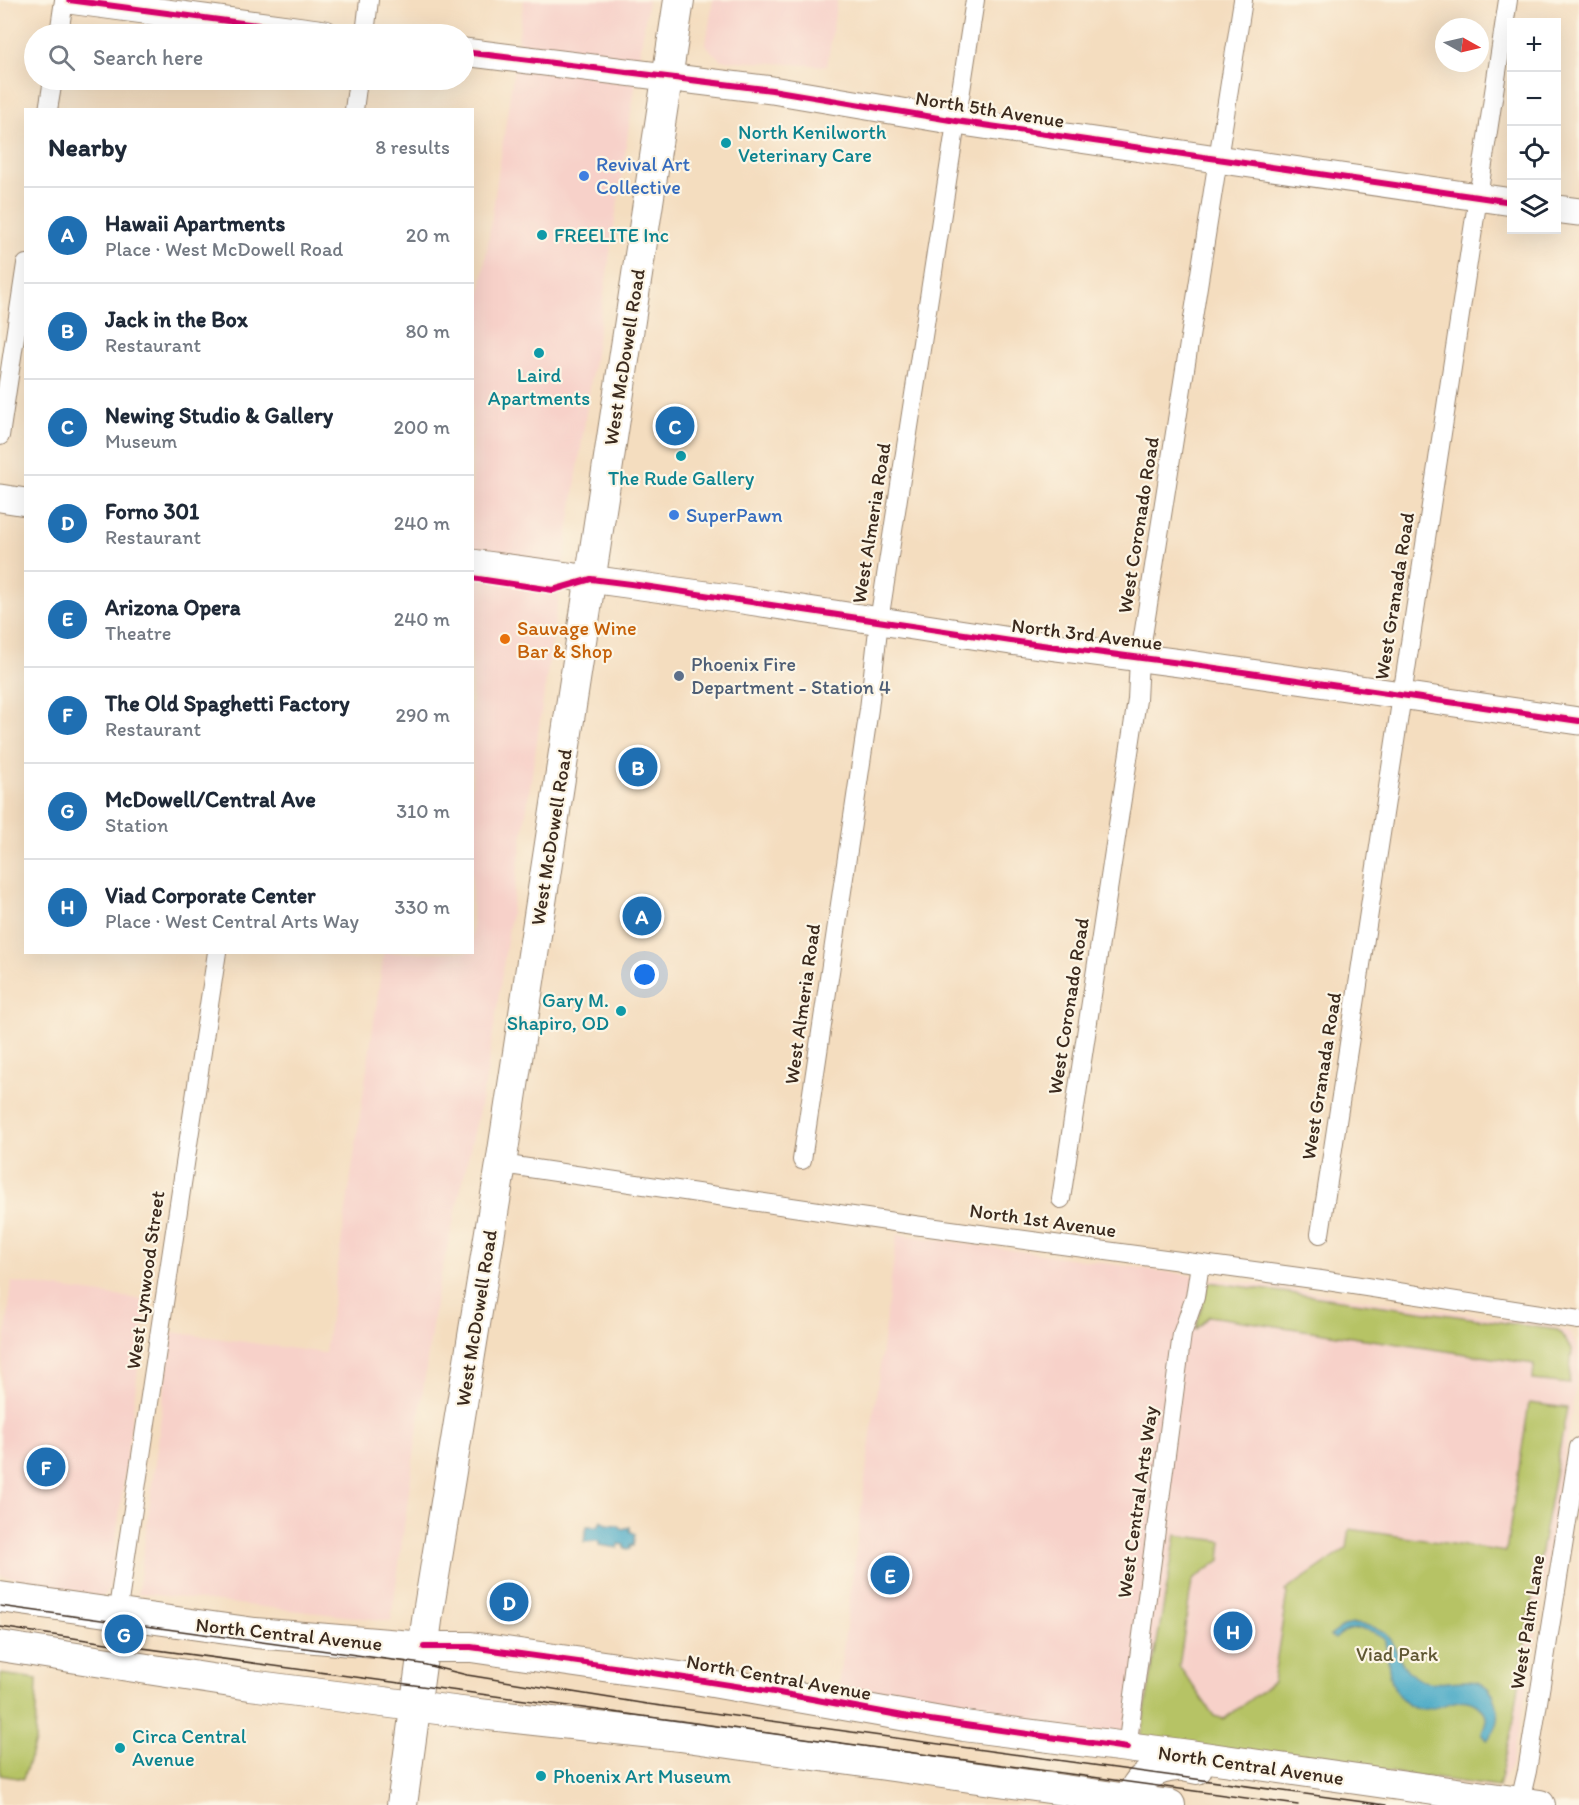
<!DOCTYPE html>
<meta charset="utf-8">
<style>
body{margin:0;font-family:Itim,sans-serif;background:#f6f6f7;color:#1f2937}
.controls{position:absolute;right:18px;top:18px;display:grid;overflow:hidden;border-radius:0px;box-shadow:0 6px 24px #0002}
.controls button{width:54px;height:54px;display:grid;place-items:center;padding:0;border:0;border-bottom:2px solid #e0e1e3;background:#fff;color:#1f2937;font:30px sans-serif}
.compass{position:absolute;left:1435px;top:18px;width:54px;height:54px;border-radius:50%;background:#fff;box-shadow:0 6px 24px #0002;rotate:98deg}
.you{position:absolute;left:645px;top:975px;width:21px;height:21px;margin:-15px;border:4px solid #fff;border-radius:50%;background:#1a73e8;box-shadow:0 0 0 9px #1a73e833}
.badge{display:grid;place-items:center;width:39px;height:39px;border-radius:50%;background:#1f6fb2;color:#fff;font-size:20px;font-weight:700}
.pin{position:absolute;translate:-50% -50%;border:3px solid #fff;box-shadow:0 2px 6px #0006}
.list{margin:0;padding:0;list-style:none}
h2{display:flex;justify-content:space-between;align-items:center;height:78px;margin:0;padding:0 24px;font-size:26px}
h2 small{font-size:20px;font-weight:400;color:#747a83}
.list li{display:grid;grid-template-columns:39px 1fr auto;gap:18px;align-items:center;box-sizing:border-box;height:96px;padding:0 24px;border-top:2px solid #e0e1e3}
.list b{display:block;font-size:22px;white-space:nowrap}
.list p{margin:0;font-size:20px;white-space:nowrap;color:#747a83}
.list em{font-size:20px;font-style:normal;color:#747a83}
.icon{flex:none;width:33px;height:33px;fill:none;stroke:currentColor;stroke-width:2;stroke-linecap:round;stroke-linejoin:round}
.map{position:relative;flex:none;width:1579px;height:1805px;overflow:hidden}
.search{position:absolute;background:#fff;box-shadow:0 6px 24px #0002;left:24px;top:24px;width:450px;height:66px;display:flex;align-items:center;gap:15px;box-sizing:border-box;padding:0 21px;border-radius:33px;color:#747a83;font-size:22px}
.panel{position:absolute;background:#fff;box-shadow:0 6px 24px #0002;left:24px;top:108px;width:450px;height:846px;border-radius:0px}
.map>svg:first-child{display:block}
</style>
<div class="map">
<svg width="1579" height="1805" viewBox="0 0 1579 1805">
<rect width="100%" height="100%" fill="#fcf5e5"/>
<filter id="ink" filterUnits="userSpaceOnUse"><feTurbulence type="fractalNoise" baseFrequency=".0167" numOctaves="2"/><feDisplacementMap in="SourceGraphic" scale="12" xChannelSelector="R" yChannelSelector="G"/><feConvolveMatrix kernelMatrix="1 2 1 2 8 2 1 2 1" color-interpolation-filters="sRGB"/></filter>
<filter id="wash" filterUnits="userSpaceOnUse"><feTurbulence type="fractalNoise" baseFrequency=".008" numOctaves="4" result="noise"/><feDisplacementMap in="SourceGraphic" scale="24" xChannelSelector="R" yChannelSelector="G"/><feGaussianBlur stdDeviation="1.35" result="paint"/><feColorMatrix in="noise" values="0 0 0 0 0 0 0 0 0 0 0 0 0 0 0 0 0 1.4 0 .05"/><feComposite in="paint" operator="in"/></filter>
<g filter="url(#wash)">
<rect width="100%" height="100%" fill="#f4ddbf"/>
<!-- built -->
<g fill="#f7d1c9">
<path d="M 524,0 L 648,0 L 486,1080 L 436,1297 L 391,1621 L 138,1593 L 172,1332 L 325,1353 L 384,953 L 472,952 L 472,350 Z"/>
<path d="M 713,0 L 837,0 L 827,66 L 721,60 L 711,51 L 706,44 Z"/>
<path d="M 897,1234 L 1553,1326 L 1570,1333 L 1578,1348 L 1579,1365 L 1526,1695 L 1511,1766 L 1502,1781 L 1489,1788 L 837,1695 Z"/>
<path d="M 12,1282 L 147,1300 L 110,1586 L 103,1597 L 0,1575 L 0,1410 L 2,1367 Z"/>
</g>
<!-- green -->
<g fill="#b6c365" stroke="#787642" stroke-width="1.5">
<path d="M 1209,1282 L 1558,1330 L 1572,1349 L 1569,1384 L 1533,1380 L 1534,1364 L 1209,1316 L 1195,1330 Z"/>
<path d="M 1529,1403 L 1567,1408 L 1528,1623 L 1514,1720 L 1498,1787 L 1140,1738 L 1176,1535 L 1222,1541 L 1220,1560 L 1192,1581 L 1179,1666 L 1214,1716 L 1224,1719 L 1273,1682 L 1287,1593 L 1285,1591 L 1347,1548 L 1350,1529 L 1506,1552 Z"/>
<path d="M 0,1674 L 37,1679 L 35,1742 L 23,1779 L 0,1775 Z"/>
</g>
<!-- water -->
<g fill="#46a9c6" stroke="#406a72" stroke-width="1.5">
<path d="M 602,1520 L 607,1524 L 618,1525 L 622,1529 L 630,1527 L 630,1531 L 635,1534 L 633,1546 L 630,1545 L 630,1549 L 624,1548 L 624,1545 L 619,1544 L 618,1548 L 599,1545 L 599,1541 L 584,1542 L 587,1526 L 598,1526 Z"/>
<path d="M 1353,1624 C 1406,1626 1387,1657 1415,1677 C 1441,1695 1486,1660 1497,1706 C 1501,1719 1496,1731 1487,1740 L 1482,1734 C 1483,1729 1487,1721 1486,1716 C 1484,1706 1468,1699 1459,1701 C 1439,1704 1420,1719 1402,1700 C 1386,1682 1390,1659 1384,1638 C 1368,1627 1349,1624 1335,1639 L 1330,1636 L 1344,1626 Z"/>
</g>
</g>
<g filter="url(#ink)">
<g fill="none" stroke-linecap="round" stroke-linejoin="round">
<!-- street casing -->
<g stroke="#98846e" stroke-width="20">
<g id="street">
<path d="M 59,34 L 64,0"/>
<path d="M 365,34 L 369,0"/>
<path d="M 48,110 L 53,80"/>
<path d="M 354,110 L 358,80"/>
<path d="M 0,436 L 26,264"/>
<path d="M 802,1160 L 869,709 L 879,621 L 975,0"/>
<path d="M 501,1164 L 914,1225 L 1321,1280 L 1579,1320"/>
<path d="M 1061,1199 L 1137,700 L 1139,658 L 1144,630 L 1243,0"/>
<path d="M 1320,1234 L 1508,0"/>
<path d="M 117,1615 L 217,952"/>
<path d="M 1127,1748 L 1182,1334 L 1195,1297 L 1200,1264"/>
<path d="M 1519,1805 L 1527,1771 L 1579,1447"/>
</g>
</g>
<!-- secondary casing -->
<g stroke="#98846e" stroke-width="29">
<g id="secondary">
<path d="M 69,0 L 325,34"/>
<path d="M 464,52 L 772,90 L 956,121 L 1512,202"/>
<path d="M 1556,209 L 1579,212"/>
<path d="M 0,498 L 26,502"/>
<path d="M 472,563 L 736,599 L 1011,641 L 1188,664 L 1579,721"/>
</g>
</g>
<!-- primary casing -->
<g stroke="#98846e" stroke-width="32">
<g id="primary">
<path d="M 0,1597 L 255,1633 L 424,1647 L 471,1647 L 701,1680 L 964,1726 L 1189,1755 L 1540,1805"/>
<path d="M 0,1646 L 250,1685 L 461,1712 L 680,1736 L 1170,1805"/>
<path d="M 1134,1799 C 1131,1779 1159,1767 1177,1766 C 1183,1765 1190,1768 1197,1769"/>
<path d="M 402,1805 L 428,1613 L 501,1164 L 679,0"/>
</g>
</g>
<!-- street -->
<use href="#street" stroke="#fff" stroke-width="18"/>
<!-- secondary -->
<use href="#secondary" stroke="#fff" stroke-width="27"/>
<!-- primary -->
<use href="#primary" stroke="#fff" stroke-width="30"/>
<!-- tram -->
<g stroke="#3b2a1e" stroke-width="1.5">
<path d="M 0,1606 L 422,1664 L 467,1675 L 647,1704 L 1386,1805"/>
<path d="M 0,1627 L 113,1644 L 1298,1805"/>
</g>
<!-- cycleway casing -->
<g stroke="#fcf5e5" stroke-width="10">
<g id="cycleway">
<path d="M 69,0 L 325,34"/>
<path d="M 464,52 L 772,90 L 956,121 L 1512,202"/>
<path d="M 472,578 L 553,590 L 591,579 L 631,584 L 1011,641 L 1188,664 L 1579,721"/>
<path d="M 424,1647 L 471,1647 L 621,1668 L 774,1692 L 909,1717 L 1127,1748"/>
</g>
</g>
<!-- cycleway -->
<use href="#cycleway" stroke="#d6006c" stroke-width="6"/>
</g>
</g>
<!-- markers -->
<g fill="#0f9aa8" stroke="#fcf5e5" stroke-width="2">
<circle cx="726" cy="143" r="6"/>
<circle cx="542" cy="235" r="6"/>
<circle cx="539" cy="353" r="6"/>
<circle cx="681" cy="456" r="6"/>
<circle cx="621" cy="1011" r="6"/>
<circle cx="120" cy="1748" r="6"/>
<circle cx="541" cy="1776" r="6"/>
</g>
<g fill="#3f7fe0" stroke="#fcf5e5" stroke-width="2">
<circle cx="584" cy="176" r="6"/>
<circle cx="674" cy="515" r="6"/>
</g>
<circle fill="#e8710a" stroke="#fcf5e5" stroke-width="2" cx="505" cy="639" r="6"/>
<circle fill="#5c6f8a" stroke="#fcf5e5" stroke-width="2" cx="679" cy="676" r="6"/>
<g text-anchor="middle" stroke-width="4.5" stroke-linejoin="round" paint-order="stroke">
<!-- street labels -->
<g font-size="20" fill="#3b2a1e" stroke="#fcf5e5">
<text transform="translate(990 109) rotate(9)" y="7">North 5th Avenue</text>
<text transform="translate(624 357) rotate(-81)" y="7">West McDowell Road</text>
<text transform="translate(871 523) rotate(-81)" y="7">West Almeria Road</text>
<text transform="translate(1138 525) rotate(-81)" y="7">West Coronado Road</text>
<text transform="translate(1394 596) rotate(-81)" y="7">West Granada Road</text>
<text transform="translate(1087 634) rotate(7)" y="7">North 3rd Avenue</text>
<text transform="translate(551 837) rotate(-81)" y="7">West McDowell Road</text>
<text transform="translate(802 1004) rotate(-82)" y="7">West Almeria Road</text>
<text transform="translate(1068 1006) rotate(-81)" y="7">West Coronado Road</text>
<text transform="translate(1321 1076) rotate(-81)" y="7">West Granada Road</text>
<text transform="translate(1043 1220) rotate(8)" y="7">North 1st Avenue</text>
<text transform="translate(145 1280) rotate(-82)" y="7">West Lynwood Street</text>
<text transform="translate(476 1318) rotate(-81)" y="7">West McDowell Road</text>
<text transform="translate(1137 1502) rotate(-82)" y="7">West Central Arts Way</text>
<text transform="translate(1527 1622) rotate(-81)" y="7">West Palm Lane</text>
<text transform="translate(289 1634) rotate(6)" y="7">North Central Avenue</text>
<text transform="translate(779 1677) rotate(10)" y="7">North Central Avenue</text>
<text transform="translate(1251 1765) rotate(8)" y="7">North Central Avenue</text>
</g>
<!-- culture labels -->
<g font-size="20" fill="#0d838f" stroke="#fcf5e5" text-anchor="start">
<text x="738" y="139">North Kenilworth<tspan x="738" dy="23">Veterinary Care</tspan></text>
<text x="554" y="242">FREELITE Inc</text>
<text x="539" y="382" text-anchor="middle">Laird<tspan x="539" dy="23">Apartments</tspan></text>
<text x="681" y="485" text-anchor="middle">The Rude Gallery</text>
<text x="609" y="1007" text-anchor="end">Gary M.<tspan x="609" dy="23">Shapiro, OD</tspan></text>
<text x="132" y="1743">Circa Central<tspan x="132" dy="23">Avenue</tspan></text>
<text x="553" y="1783">Phoenix Art Museum</text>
</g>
<!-- shop labels -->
<g font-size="20" fill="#366cbe" stroke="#fcf5e5" text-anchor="start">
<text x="596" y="171">Revival Art<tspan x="596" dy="23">Collective</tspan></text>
<text x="686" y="522">SuperPawn</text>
</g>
<!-- food labels -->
<g font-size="20" fill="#c56008" stroke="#fcf5e5" text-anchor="start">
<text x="517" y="635">Sauvage Wine<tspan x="517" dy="23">Bar &amp; Shop</tspan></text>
</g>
<!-- service labels -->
<g font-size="20" fill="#4e5e75" stroke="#fcf5e5" text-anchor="start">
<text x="691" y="671">Phoenix Fire<tspan x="691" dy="23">Department - Station 4</tspan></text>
</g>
<!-- park labels -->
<g font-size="20" fill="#605833" stroke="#fcf5e5">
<text x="1397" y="1661">Viad Park</text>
</g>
</g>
</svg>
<div class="controls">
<button>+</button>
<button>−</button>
<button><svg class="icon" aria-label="locate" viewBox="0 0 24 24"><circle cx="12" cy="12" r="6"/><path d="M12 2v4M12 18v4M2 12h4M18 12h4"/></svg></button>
<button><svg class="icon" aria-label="layers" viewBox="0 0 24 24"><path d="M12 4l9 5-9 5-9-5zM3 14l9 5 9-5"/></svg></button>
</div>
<svg class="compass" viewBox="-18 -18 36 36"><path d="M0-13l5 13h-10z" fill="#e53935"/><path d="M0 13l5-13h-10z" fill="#747a83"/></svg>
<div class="you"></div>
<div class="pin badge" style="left:642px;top:916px">A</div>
<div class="pin badge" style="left:638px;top:767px">B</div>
<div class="pin badge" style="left:675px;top:426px">C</div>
<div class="pin badge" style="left:509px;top:1602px">D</div>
<div class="pin badge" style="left:890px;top:1575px">E</div>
<div class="pin badge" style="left:46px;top:1467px">F</div>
<div class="pin badge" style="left:124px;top:1634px">G</div>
<div class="pin badge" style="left:1233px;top:1631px">H</div>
<div class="search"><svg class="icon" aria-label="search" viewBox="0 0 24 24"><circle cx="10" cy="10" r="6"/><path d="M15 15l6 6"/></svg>Search here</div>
<section class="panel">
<h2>Nearby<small>8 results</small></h2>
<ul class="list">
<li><span class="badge">A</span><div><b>Hawaii Apartments</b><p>Place · West McDowell Road</p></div><em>20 m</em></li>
<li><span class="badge">B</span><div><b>Jack in the Box</b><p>Restaurant</p></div><em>80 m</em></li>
<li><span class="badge">C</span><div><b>Newing Studio &amp; Gallery</b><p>Museum</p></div><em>200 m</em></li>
<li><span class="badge">D</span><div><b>Forno 301</b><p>Restaurant</p></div><em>240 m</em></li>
<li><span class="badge">E</span><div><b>Arizona Opera</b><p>Theatre</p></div><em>240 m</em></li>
<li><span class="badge">F</span><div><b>The Old Spaghetti Factory</b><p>Restaurant</p></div><em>290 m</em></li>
<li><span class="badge">G</span><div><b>McDowell/Central Ave</b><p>Station</p></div><em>310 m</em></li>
<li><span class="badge">H</span><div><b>Viad Corporate Center</b><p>Place · West Central Arts Way</p></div><em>330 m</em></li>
</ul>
</section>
</div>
